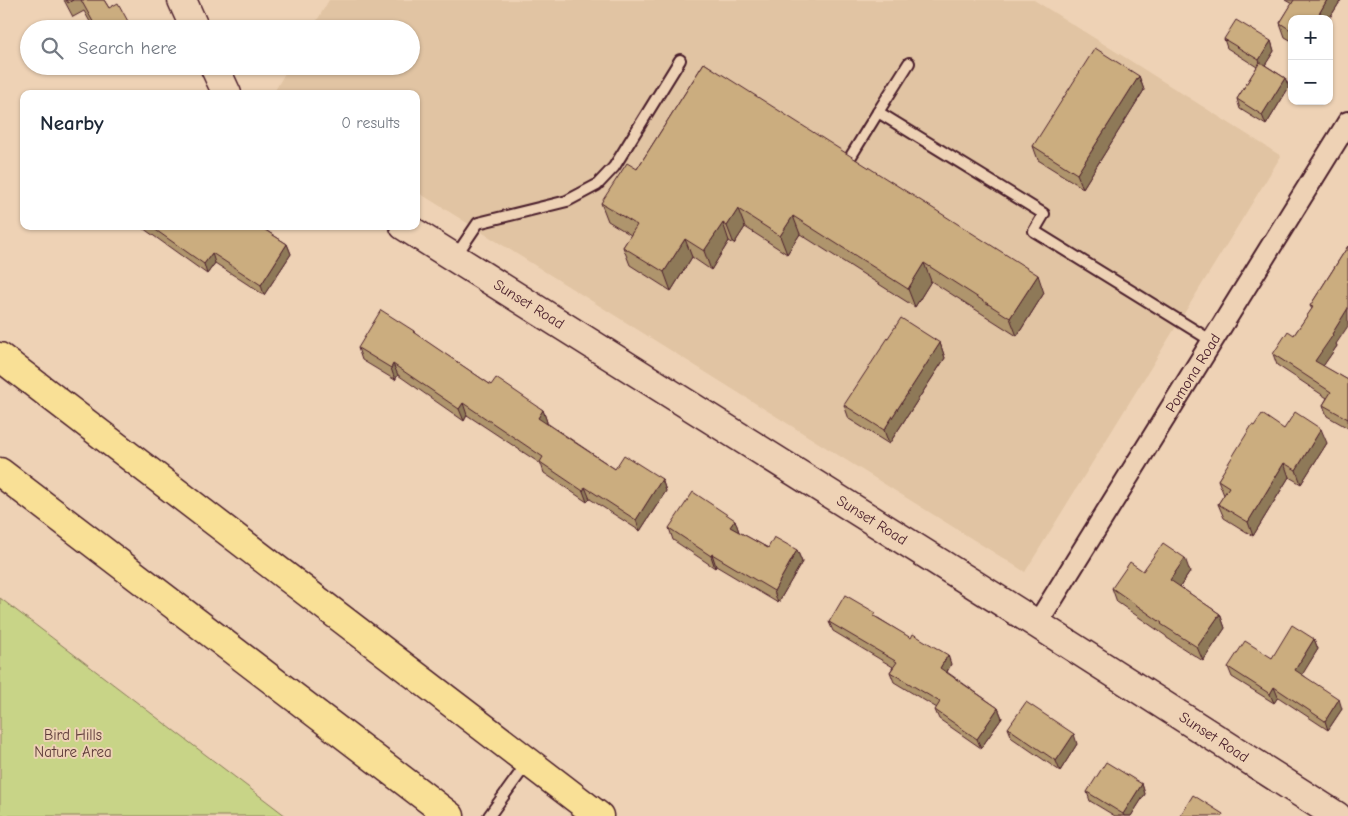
<!DOCTYPE html>
<meta charset="utf-8">
<style>
body{margin:0;font-family:"Comic Neue",sans-serif;background:#f2f2f3;color:#1f2937}
.controls{position:absolute;right:15px;top:15px;display:grid;overflow:hidden;border-radius:10px;box-shadow:0 1px 4px #0004}
.controls button{width:45px;height:45px;display:grid;place-items:center;padding:0;border:0;border-bottom:1px solid #e0e1e3;background:#fff;color:#1f2937;font:25px sans-serif}
.list{margin:0;padding:0;list-style:none}
h2{display:flex;justify-content:space-between;align-items:center;height:65px;margin:0;padding:0 20px;font-size:21px}
h2 small{font-size:16px;font-weight:400;color:#747a83}
.icon{flex:none;width:28px;height:28px;fill:none;stroke:currentColor;stroke-width:2;stroke-linecap:round;stroke-linejoin:round}
.map{position:relative;flex:none;width:1348px;height:816px;overflow:hidden}
.search{position:absolute;background:#fff;box-shadow:0 1px 4px #0004;left:20px;top:20px;width:400px;height:55px;display:flex;align-items:center;gap:12px;box-sizing:border-box;padding:0 18px;border-radius:28px;color:#747a83;font-size:19px}
.panel{position:absolute;background:#fff;box-shadow:0 1px 4px #0004;left:20px;top:90px;width:400px;height:140px;border-radius:10px}
.map>svg:first-child{display:block}
</style>
<div class="map">
<svg width="1348" height="816" viewBox="0 0 1348 816">
<rect width="100%" height="100%" fill="#eed2b5"/>
<filter id="ink" filterUnits="userSpaceOnUse"><feTurbulence type="fractalNoise" baseFrequency=".02" numOctaves="2"/><feDisplacementMap in="SourceGraphic" scale="10" xChannelSelector="R" yChannelSelector="G"/><feConvolveMatrix kernelMatrix="1 2 1 2 8 2 1 2 1" color-interpolation-filters="sRGB"/></filter>
<g filter="url(#ink)">
<!-- built -->
<path fill="#e1c4a3" d="M 329,0 L 1034,0 L 1281,156 L 1025,572 L 416,191 L 416,94 L 273,94 L 289,66 L 411,66 L 411,29 L 312,29 Z"/>
<!-- green -->
<path fill="#c8d487" stroke="#897a59" d="M 0,598 L 286,816 L 0,816 Z"/>
<g fill="none" stroke-linecap="round" stroke-linejoin="round">
<!-- lane casing -->
<g stroke="#4a1f2b" stroke-width="14">
<g id="lane">
<path d="M 909,63 L 878,112 L 1044,214 L 1034,231 L 1212,341"/>
<path d="M 848,161 L 878,112"/>
<path d="M 455,257 L 478,223 L 567,201 L 597,185 L 614,167 L 680,60"/>
<path d="M 489,816 L 528,762"/>
</g>
</g>
<!-- street casing -->
<g stroke="#4a1f2b" stroke-width="24">
<path id="street" d="M 1037,624 L 1348,122"/>
</g>
<!-- secondary casing -->
<g stroke="#4a1f2b" stroke-width="31">
<g id="secondary">
<path d="M 182,0 L 195,29"/>
<path d="M 214,66 L 227,94"/>
<path d="M 404,226 L 1037,624 L 1337,816"/>
</g>
</g>
<!-- highway casing -->
<g stroke="#4a1f2b" stroke-width="31">
<g id="highway">
<path d="M 0,357 L 599,816"/>
<path d="M 0,472 L 450,816"/>
</g>
</g>
<!-- lane -->
<use href="#lane" stroke="#eed2b5" stroke-width="10"/>
<!-- street -->
<use href="#street" stroke="#eed2b5" stroke-width="20"/>
<!-- secondary -->
<use href="#secondary" stroke="#eed2b5" stroke-width="28"/>
<!-- highway -->
<use href="#highway" stroke="#f9e096" stroke-width="28"/>
</g>
<!-- wall -->
<g fill="#af956d" stroke="#4a1f2b">
<path d="M 64,0 L 104,0 L 109,8 L 130,25 L 131,29 L 94,29 L 84,11 L 73,17 Z"/>
<path d="M 1285,0 L 1341,0 L 1329,19 L 1292,19 L 1292,41 L 1285,37 L 1280,23 L 1292,4 Z"/>
<path d="M 1224,39 L 1271,41 L 1274,51 L 1265,65 L 1285,78 L 1289,87 L 1266,125 L 1240,109 L 1237,99 L 1257,67 L 1227,48 Z"/>
<path d="M 704,63 L 1044,293 L 1017,336 L 931,281 L 915,307 L 800,234 L 787,254 L 745,227 L 734,244 L 729,241 L 711,270 L 692,257 L 671,291 L 630,265 L 623,247 L 631,235 L 608,221 L 601,203 L 637,169 Z"/>
<path d="M 1139,76 L 1144,90 L 1083,188 L 1038,160 L 1033,146 Z"/>
<path d="M 140,226 L 259,226 L 287,244 L 291,254 L 264,295 L 215,263 L 207,274 Z"/>
<path d="M 1348,246 L 1336,344 L 1337,346 L 1323,366 L 1348,380 L 1348,428 L 1327,416 L 1323,405 L 1327,398 L 1277,365 L 1273,354 L 1294,335 L 1312,309 L 1310,306 Z"/>
<path d="M 414,331 L 415,334 L 491,385 L 543,410 L 547,422 L 547,423 L 615,469 L 662,479 L 666,491 L 640,531 L 590,499 L 587,502 L 544,473 L 541,464 L 467,415 L 464,421 L 398,375 L 395,380 L 362,360 L 358,348 Z"/>
<path d="M 940,343 L 945,358 L 889,444 L 849,419 L 844,405 Z"/>
<path d="M 1254,426 L 1284,429 L 1327,443 L 1301,484 L 1289,477 L 1253,536 L 1224,518 L 1218,504 L 1224,495 L 1218,480 Z"/>
<path d="M 735,520 L 739,532 L 768,548 L 797,550 L 802,562 L 778,603 L 716,566 L 715,568 L 673,540 L 669,528 Z"/>
<path d="M 1143,571 L 1190,572 L 1180,587 L 1220,614 L 1225,628 L 1203,661 L 1167,638 L 1166,636 L 1117,602 L 1112,588 Z"/>
<path d="M 878,618 L 951,664 L 947,672 L 998,708 L 1002,718 L 981,748 L 939,719 L 935,710 L 937,708 L 894,682 L 890,672 L 893,667 L 833,631 L 829,622 Z"/>
<path d="M 1314,639 L 1318,649 L 1302,674 L 1342,709 L 1328,730 L 1278,697 L 1274,703 L 1232,677 L 1228,667 L 1272,658 Z"/>
<path d="M 1008,728 L 1077,744 L 1060,771 L 1012,738 Z"/>
<path d="M 1142,784 L 1145,794 L 1131,816 L 1115,816 L 1090,801 L 1087,792 Z"/>
</g>
<!-- shaded-wall -->
<g fill="#8e7959" stroke="#4a1f2b">
<path d="M 1327,0 L 1341,0 L 1329,19 L 1316,19 Z"/>
<path d="M 1271,41 L 1274,51 L 1262,70 L 1259,60 Z"/>
<path d="M 1139,76 L 1144,90 L 1083,188 L 1077,174 Z"/>
<path d="M 1285,78 L 1289,87 L 1266,125 L 1262,115 Z"/>
<path d="M 738,209 L 745,227 L 734,244 L 727,226 Z"/>
<path d="M 793,216 L 800,234 L 787,254 L 780,236 Z"/>
<path d="M 723,223 L 729,241 L 711,270 L 704,251 Z"/>
<path d="M 685,239 L 692,257 L 671,291 L 664,272 Z"/>
<path d="M 287,244 L 291,254 L 264,295 L 261,285 Z"/>
<path d="M 212,253 L 215,263 L 207,274 L 204,264 Z"/>
<path d="M 924,263 L 931,281 L 915,307 L 908,289 Z"/>
<path d="M 1038,275 L 1044,293 L 1017,336 L 1010,318 Z"/>
<path d="M 1348,308 L 1348,326 L 1336,344 L 1337,346 L 1319,372 L 1315,361 Z"/>
<path d="M 940,343 L 945,358 L 889,444 L 884,430 Z"/>
<path d="M 393,364 L 398,375 L 395,380 L 391,368 Z"/>
<path d="M 463,403 L 467,415 L 464,421 L 459,409 Z"/>
<path d="M 543,410 L 547,422 L 542,429 L 538,418 Z"/>
<path d="M 1321,429 L 1327,443 L 1301,484 L 1296,470 Z"/>
<path d="M 1284,463 L 1289,477 L 1253,536 L 1248,522 Z"/>
<path d="M 662,479 L 666,491 L 640,531 L 636,520 Z"/>
<path d="M 585,487 L 590,499 L 587,502 L 583,491 Z"/>
<path d="M 735,520 L 739,532 L 730,527 Z"/>
<path d="M 797,550 L 802,562 L 778,603 L 774,591 Z"/>
<path d="M 712,554 L 716,566 L 715,568 L 711,556 Z"/>
<path d="M 1185,558 L 1190,572 L 1175,594 L 1170,580 Z"/>
<path d="M 1220,614 L 1225,628 L 1203,661 L 1197,647 Z"/>
<path d="M 1314,639 L 1318,649 L 1299,680 L 1295,670 Z"/>
<path d="M 948,655 L 951,664 L 944,677 L 940,668 Z"/>
<path d="M 1274,687 L 1278,697 L 1274,703 L 1270,694 Z"/>
<path d="M 1339,699 L 1342,709 L 1328,730 L 1325,721 Z"/>
<path d="M 998,708 L 1002,718 L 981,748 L 977,739 Z"/>
<path d="M 1074,734 L 1077,744 L 1060,771 L 1056,761 Z"/>
<path d="M 1142,784 L 1145,794 L 1131,816 L 1124,816 L 1123,814 Z"/>
</g>
<!-- building -->
<g fill="#cbad7f" stroke="#4a1f2b">
<path d="M 66,0 L 73,0 L 68,3 Z"/>
<path d="M 81,0 L 104,0 L 109,8 L 118,3 L 130,25 L 123,29 L 97,29 Z"/>
<path d="M 1294,0 L 1327,0 L 1316,19 L 1292,19 L 1292,31 L 1280,23 Z"/>
<path d="M 1236,20 L 1271,41 L 1259,60 L 1224,39 Z"/>
<path d="M 1095,48 L 1139,76 L 1077,174 L 1033,146 Z"/>
<path d="M 1260,62 L 1285,78 L 1262,115 L 1237,99 Z"/>
<path d="M 704,63 L 1038,275 L 1010,318 L 924,263 L 908,289 L 793,216 L 780,236 L 738,209 L 727,226 L 723,223 L 704,251 L 685,239 L 664,272 L 623,247 L 637,225 L 601,203 L 627,163 L 637,169 Z"/>
<path d="M 150,226 L 259,226 L 287,244 L 261,285 L 212,253 L 204,264 Z"/>
<path d="M 1348,246 L 1348,308 L 1332,334 L 1333,335 L 1315,361 L 1348,380 L 1348,419 L 1323,405 L 1331,392 L 1273,354 L 1288,331 L 1294,335 L 1313,307 L 1310,306 Z"/>
<path d="M 381,310 L 414,331 L 413,332 L 491,385 L 496,378 L 543,410 L 538,418 L 615,469 L 624,455 L 662,479 L 636,520 L 585,487 L 583,491 L 540,462 L 543,457 L 463,403 L 459,409 L 393,364 L 391,368 L 358,348 Z"/>
<path d="M 901,318 L 940,343 L 884,430 L 844,405 Z"/>
<path d="M 1295,412 L 1321,429 L 1296,470 L 1284,463 L 1248,522 L 1218,504 L 1229,487 L 1218,480 L 1252,425 L 1254,426 L 1262,414 L 1284,429 Z"/>
<path d="M 693,492 L 735,520 L 730,527 L 768,548 L 774,537 L 797,550 L 774,591 L 712,554 L 711,556 L 669,528 Z"/>
<path d="M 1163,543 L 1185,558 L 1170,580 L 1220,614 L 1197,647 L 1161,624 L 1162,623 L 1112,588 L 1130,562 L 1143,571 Z"/>
<path d="M 845,595 L 876,613 L 874,616 L 911,638 L 913,634 L 948,655 L 940,668 L 998,708 L 977,739 L 935,710 L 940,702 L 890,672 L 897,662 L 829,622 Z"/>
<path d="M 1292,625 L 1314,639 L 1295,670 L 1339,699 L 1325,721 L 1274,687 L 1270,694 L 1228,667 L 1245,641 L 1272,658 Z"/>
<path d="M 1026,702 L 1074,734 L 1056,761 L 1008,728 Z"/>
<path d="M 1106,762 L 1142,784 L 1123,814 L 1087,792 Z"/>
<path d="M 1193,795 L 1223,814 L 1222,816 L 1180,816 Z"/>
</g>
</g>
<g text-anchor="middle" stroke-width="4" stroke-linejoin="round" paint-order="stroke">
<!-- street labels -->
<g font-size="15" fill="#4a1f2b" stroke="#eed2b5">
<text transform="translate(529 304) rotate(32)" y="5">Sunset Road</text>
<text transform="translate(1193 373) rotate(-58)" y="5">Pomona Road</text>
<text transform="translate(872 520) rotate(32)" y="5">Sunset Road</text>
<text transform="translate(1214 737) rotate(33)" y="5">Sunset Road</text>
</g>
<!-- park labels -->
<g font-size="15" fill="#5d3a39" stroke="#eed2b5">
<text x="73" y="740">Bird Hills<tspan x="73" dy="17">Nature Area</tspan></text>
</g>
</g>
</svg>
<div class="controls">
<button>+</button>
<button>−</button>
</div>
<div class="search"><svg class="icon" aria-label="search" viewBox="0 0 24 24"><circle cx="10" cy="10" r="6"/><path d="M15 15l6 6"/></svg>Search here</div>
<section class="panel">
<h2>Nearby<small>0 results</small></h2>
<ul class="list">
</ul>
</section>
</div>
